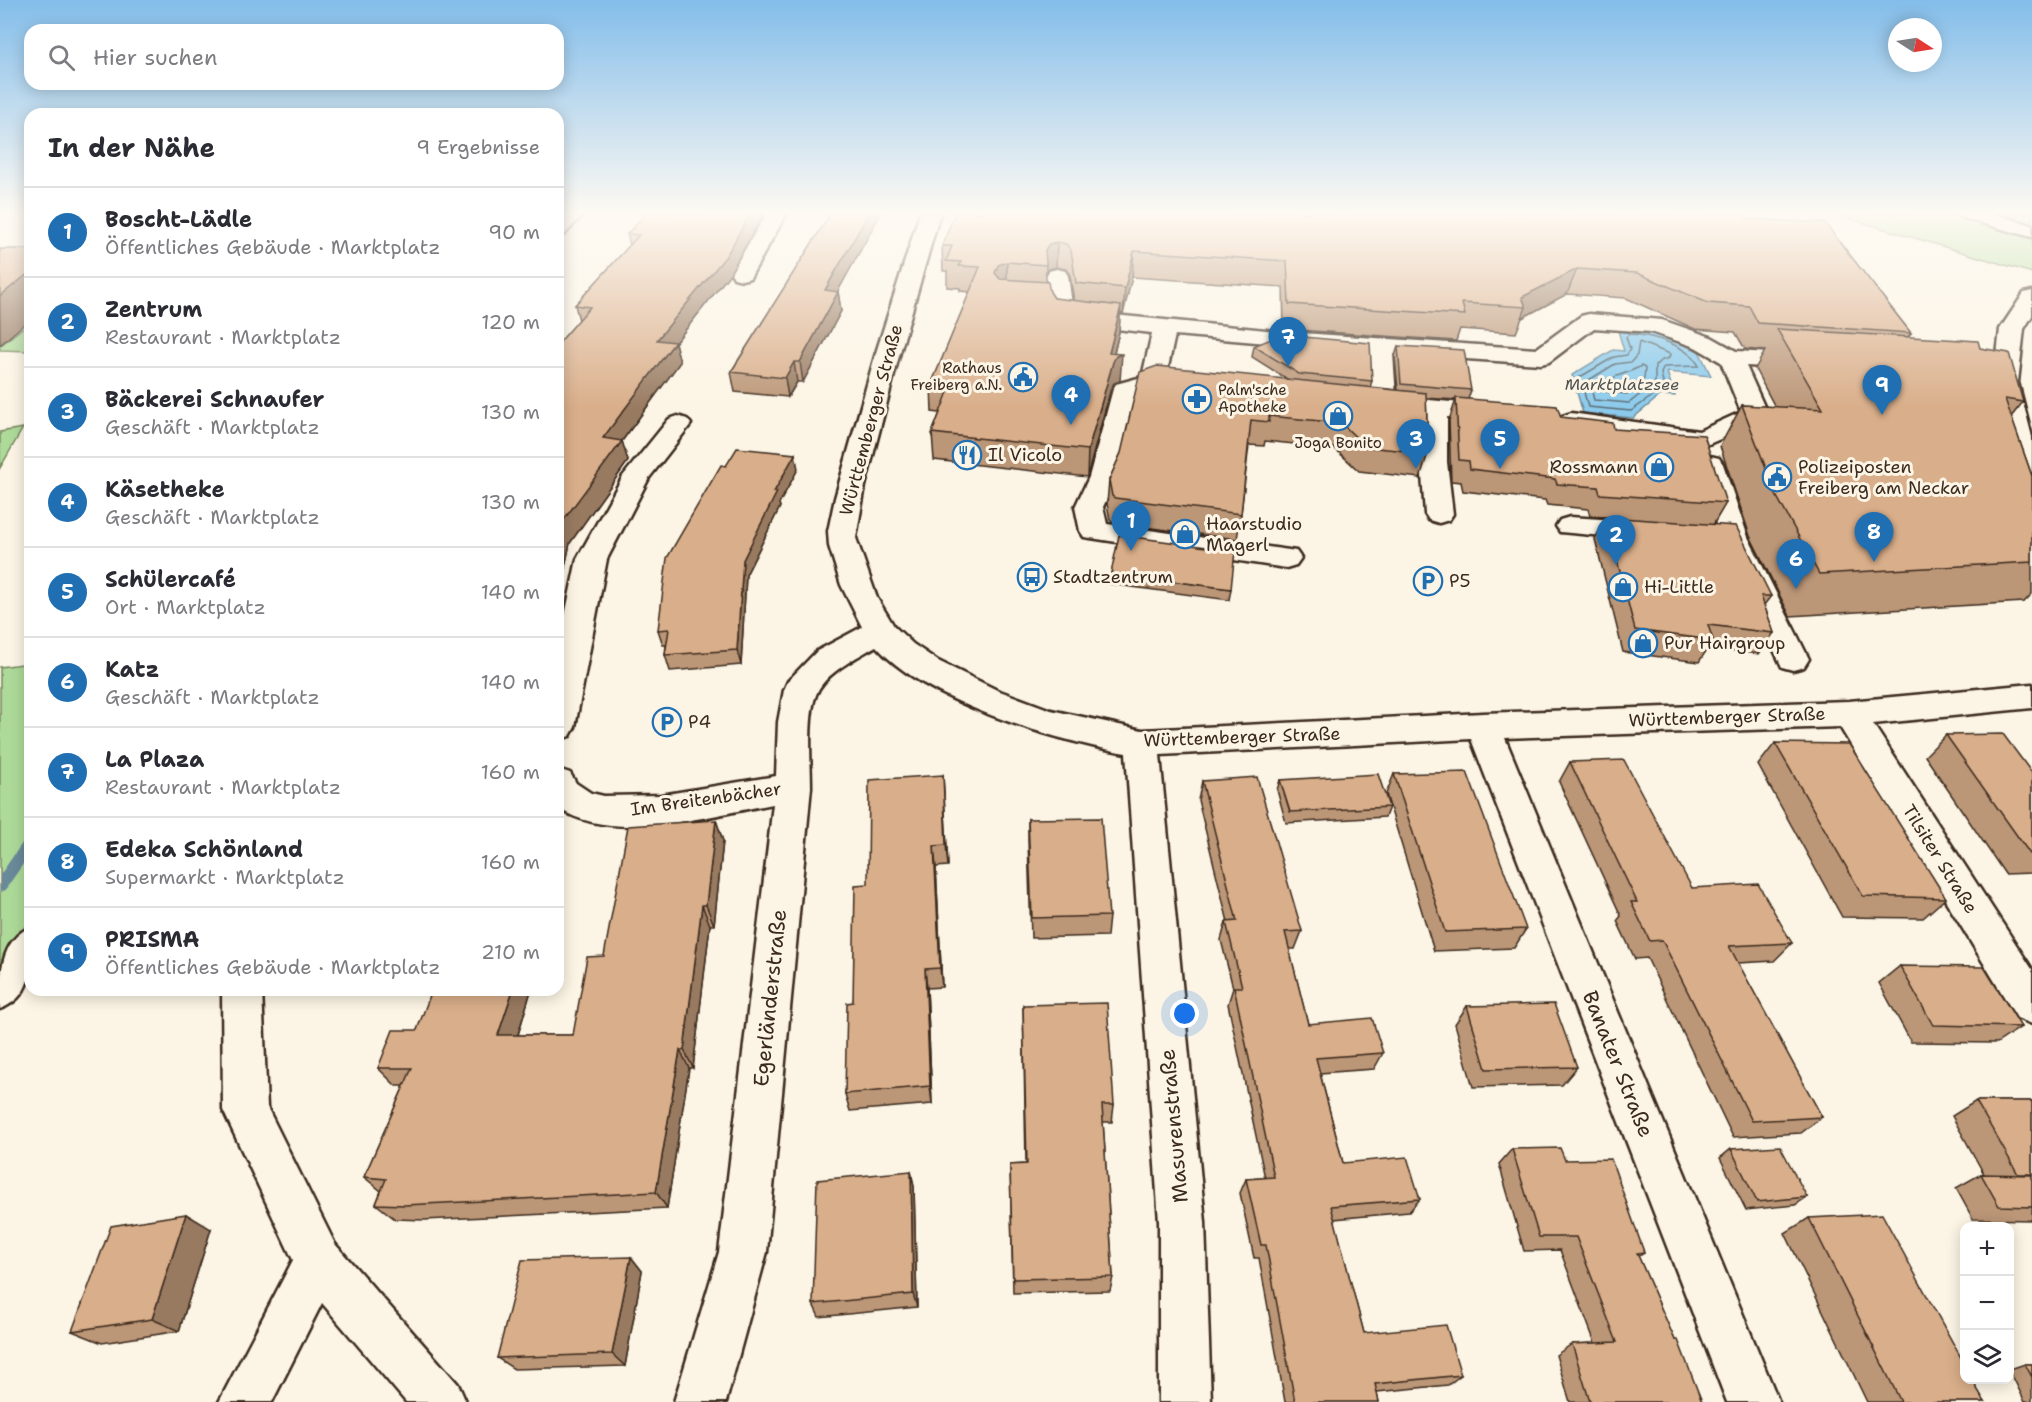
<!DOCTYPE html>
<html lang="de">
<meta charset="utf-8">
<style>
body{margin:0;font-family:"Shantell Sans",sans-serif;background:#f2f2f3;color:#2b2b33}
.controls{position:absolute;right:18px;bottom:18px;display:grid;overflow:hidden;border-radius:12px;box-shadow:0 3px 15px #0003}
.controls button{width:54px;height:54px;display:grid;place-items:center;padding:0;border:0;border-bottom:2px solid #e1e1e2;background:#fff;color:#2b2b33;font:30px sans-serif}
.compass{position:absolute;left:1888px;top:18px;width:54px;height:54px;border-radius:50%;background:#fff;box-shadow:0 3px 15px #0003;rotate:102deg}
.you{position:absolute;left:1185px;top:1014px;width:21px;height:21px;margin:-15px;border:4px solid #fff;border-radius:50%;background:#1a73e8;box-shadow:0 0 0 9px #1a73e833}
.badge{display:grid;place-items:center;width:39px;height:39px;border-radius:50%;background:#1f6fb2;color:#fff;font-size:20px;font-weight:700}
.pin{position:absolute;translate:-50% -50px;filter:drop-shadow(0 2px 3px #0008)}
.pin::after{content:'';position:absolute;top:32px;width:21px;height:18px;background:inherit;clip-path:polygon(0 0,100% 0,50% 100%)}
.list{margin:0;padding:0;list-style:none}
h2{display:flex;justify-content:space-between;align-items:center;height:78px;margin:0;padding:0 24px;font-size:26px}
h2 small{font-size:20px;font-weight:400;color:#7c7c81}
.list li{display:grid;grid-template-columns:39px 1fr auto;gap:18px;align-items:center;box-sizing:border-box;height:90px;padding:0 24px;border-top:2px solid #e1e1e2}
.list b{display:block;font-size:22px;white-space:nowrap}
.list p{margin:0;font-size:20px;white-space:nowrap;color:#7c7c81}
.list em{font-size:20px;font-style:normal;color:#7c7c81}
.icon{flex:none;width:33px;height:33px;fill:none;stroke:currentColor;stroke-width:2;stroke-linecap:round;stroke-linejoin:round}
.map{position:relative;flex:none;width:2032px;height:1402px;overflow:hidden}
.search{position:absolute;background:#fff;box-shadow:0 3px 15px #0003;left:24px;top:24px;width:540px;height:66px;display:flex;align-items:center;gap:15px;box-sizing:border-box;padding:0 21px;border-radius:18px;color:#7c7c81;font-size:22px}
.panel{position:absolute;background:#fff;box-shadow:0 3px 15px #0003;left:24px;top:108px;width:540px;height:888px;border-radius:18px}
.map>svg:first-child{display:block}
</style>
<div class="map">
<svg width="2032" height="1402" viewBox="0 0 2032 1402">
<rect width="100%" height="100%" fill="#fcf5e5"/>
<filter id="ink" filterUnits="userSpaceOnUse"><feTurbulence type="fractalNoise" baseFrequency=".0167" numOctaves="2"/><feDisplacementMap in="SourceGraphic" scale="12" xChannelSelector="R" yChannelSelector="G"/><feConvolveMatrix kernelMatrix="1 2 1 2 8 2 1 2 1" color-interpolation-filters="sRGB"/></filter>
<g filter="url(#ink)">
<!-- green -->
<g fill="#adda99" stroke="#74825c" stroke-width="1.5">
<path d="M 1831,213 L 2032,213 L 2032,273 Z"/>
<path d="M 30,322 L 30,351 L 0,350 L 0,346 Z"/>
<path d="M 23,428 L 0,468 L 0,432 Z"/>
<path d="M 30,663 L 30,945 L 0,990 L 0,667 Z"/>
</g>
<!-- water -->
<path fill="#8bcaec" stroke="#6b8a9a" stroke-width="1.5" d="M 1617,327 L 1648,329 L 1699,351 L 1711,376 L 1667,372 L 1675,396 L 1661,395 L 1633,418 L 1583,413 L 1572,375 L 1613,350 L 1624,351 Z"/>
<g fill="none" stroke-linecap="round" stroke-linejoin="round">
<!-- shore -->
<g stroke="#5b6a70" stroke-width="1.5">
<path d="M 1629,334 C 1652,335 1688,345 1699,366 L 1664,367 L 1661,373 L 1664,388 L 1631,411 L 1588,407 L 1580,377 L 1614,357 L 1627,355 L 1630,349 L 1626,337 Z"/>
<path d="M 1639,342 L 1670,354 L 1669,358 L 1660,361 L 1655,366 L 1655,383 L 1629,403 L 1594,400 L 1589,380 L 1615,364 L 1631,362 L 1637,355 Z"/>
<path d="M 1641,366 L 1645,368 L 1644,379 L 1627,394 L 1600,391 L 1600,384 C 1615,375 1627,374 1641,366 Z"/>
</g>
<!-- stream -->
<path fill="#6b8a9a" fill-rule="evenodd" d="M 30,837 L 30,854 L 5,890 L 0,892 L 0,875 L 25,839 Z"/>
<!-- minor casing -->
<g stroke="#3b2a1e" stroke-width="5">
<g id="minor">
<path d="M 767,213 L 787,213 L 750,278 L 742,280 L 734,278 L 731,273 Z"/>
<path d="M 920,213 L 940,213 L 899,356 L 865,486 L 856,538 L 877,598 L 894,626 L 913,644 L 938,661 L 997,690 L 1051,710 L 1142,730 L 1483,713 L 1849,701 L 2032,684 L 2032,708 L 1873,724 L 2032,969 L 2032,1024 L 2017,1018 L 1840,727 L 1505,738 L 1779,1402 L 1727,1402 L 1471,739 L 1160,755 L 1205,1222 L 1211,1402 L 1159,1402 L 1159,1222 L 1126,753 C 1054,740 925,702 876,646 C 858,657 824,673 816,695 C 807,716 811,763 811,787 L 767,1252 L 726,1402 L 674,1402 L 719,1252 L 773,804 C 711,815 614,845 558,808 L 558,769 L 570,773 L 576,783 L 591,793 L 604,796 L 661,795 L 776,776 L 778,722 L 784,690 L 788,681 L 817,651 L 862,627 L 841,585 L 829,546 L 828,531 L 835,498 L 875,356 Z"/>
<path d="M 1057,269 L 1065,271 L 1068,276 L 1073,311 L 1287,332 L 1536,349 L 1581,316 L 1589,314 L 1662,320 L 1711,337 L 1736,351 L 1806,355 L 1814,357 L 1818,362 L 1814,367 L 1806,369 L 1746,366 L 1768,415 L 1764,420 L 1702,447 L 1571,429 L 1562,426 L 1558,421 L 1562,416 L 1571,413 L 1699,431 L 1741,412 L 1721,362 L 1695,347 L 1651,332 L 1594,328 L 1549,362 L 1541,364 L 1393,354 L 1396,397 L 1484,405 L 1493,408 L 1497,413 L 1493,418 L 1484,421 L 1447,417 L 1447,462 L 1453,514 L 1449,520 L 1439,523 L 1429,520 L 1425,514 L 1421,462 L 1421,414 L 1373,408 L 1369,403 L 1371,400 L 1369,352 L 1175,335 L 1165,381 L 1162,386 L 1136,394 L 1117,477 L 1103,507 L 1107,524 L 1296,551 L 1301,558 L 1296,565 L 1286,568 L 1084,537 L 1080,531 L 1075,507 L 1089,477 L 1113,389 L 1116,384 L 1142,377 L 1152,333 L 1054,322 L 1051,317 L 1046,276 L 1049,271 Z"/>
<path d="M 2032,291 L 2032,316 L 2024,329 L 2018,382 L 2032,437 L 2032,481 L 2022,479 L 2019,473 L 2004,432 L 1994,382 L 2000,329 L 2024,293 Z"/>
<path d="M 678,416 L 687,419 L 691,424 L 649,478 L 607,559 L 575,727 L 570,736 L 558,740 L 558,649 L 577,559 L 623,476 L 669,419 Z"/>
<path d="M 1710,456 L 1719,458 L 1723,464 L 1748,537 L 1809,659 L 1804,667 L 1793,670 L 1782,667 L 1720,537 L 1697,464 L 1701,458 Z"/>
<path d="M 1570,517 L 1646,522 L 1656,525 L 1660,531 L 1656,537 L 1646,540 L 1560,532 L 1556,526 L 1560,520 Z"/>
<path d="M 222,990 L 262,990 L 267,1107 L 335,1244 L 458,1384 L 466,1402 L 406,1402 L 322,1303 L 272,1402 L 219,1402 L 293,1260 L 223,1110 Z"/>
</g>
</g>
<!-- major casing -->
<g stroke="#3b2a1e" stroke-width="5">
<g id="major">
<path d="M 563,213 L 584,213 L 565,234 L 558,236 L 558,218 Z"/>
<path d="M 30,927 C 30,961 37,995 0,1009 C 0,975 0,941 30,927 Z"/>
</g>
</g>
<!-- highway casing -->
<g stroke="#3b2a1e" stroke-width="5">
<path id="highway" d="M 1957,213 L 1990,213 L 2032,225 L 2032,237 L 1960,217 Z"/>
</g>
<!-- minor -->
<use href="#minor" fill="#fcf5e5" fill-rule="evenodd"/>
<!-- major -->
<use href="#major" fill="#fcf5e5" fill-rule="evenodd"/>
<!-- highway -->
<use href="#highway" fill="#fcf5e5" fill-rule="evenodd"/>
</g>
<!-- wall -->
<g fill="#bb9677" stroke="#3b2a1e" stroke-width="1.5" fill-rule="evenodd">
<path d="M 647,213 L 729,275 L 675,343 L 680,362 L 622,441 L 628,461 L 570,543 L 558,600 L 558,344 L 579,320 L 575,305 L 630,245 L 627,234 Z"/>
<path d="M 831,213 L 881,213 L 838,291 L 841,311 L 803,382 L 797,382 L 788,397 L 735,392 L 731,372 Z"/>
<path d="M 1745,219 L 1911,333 L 1908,337 L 1980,348 L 2023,402 L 2011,417 L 2032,476 L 2032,594 L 2024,602 L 1790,616 L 1750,536 L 1720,446 L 1742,405 L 1775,407 L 1755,369 L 1765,351 L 1745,349 L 1735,332 L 1695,329 L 1626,298 L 1567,294 L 1522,318 L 1516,333 L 1460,329 L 1456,341 L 1284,329 L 1283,287 L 1132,277 L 1123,314 L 1120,313 L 1119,332 L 1114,353 L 1120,381 L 1114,383 L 1111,388 L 1087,477 L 934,460 L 932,433 L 940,413 L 932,412 L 931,385 L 970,292 L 960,291 L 960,288 L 947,287 L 947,271 L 943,271 L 942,246 ZM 1056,267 L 1066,269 L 1070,275 L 1074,301 L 1054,298 L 1050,292 L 1046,282 L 1046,272 L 1048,269 Z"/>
<path d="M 1254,346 L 1372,381 L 1370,387 L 1398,390 L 1395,356 L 1398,346 L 1471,390 L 1468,399 L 1614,429 L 1726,503 L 1713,525 L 1771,596 L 1764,605 L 1774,633 L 1759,654 L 1708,648 L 1699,662 L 1623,652 L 1595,539 L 1606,517 L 1590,516 L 1588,509 L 1547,505 L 1545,500 L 1463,491 L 1461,482 L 1451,481 L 1449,420 L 1456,400 L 1426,398 L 1428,453 L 1420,478 L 1359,471 L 1334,448 L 1265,441 L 1264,446 L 1249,445 L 1241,514 L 1237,539 L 1113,523 L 1110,520 L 1107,504 L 1109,480 L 1121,453 L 1287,379 L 1252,357 Z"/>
<path d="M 798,469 L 779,504 L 780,507 L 746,575 L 741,665 L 670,671 L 665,655 L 666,645 L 663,645 L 658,630 Z"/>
<path d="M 1111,573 L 1231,589 L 1229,600 L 1110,584 Z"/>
<path d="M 1946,735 L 2032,773 L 2032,873 L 2005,874 L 1925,756 Z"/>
<path d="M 1775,743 L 1946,898 L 1923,918 L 1842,917 L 1758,765 Z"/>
<path d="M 1570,762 L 1692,888 L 1792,943 L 1774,961 L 1738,963 L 1822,1117 L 1801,1133 L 1733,1137 L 1647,958 L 1635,959 L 1617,921 L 1621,916 L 1559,782 Z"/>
<path d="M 1394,774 L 1526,929 L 1514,948 L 1434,951 L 1386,794 Z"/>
<path d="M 943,775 L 948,866 L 936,867 L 942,987 L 927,988 L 932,1104 L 850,1111 L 845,1094 L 853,1002 L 868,884 Z"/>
<path d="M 1280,780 L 1389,807 L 1385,817 L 1286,823 L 1277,790 Z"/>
<path d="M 1202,781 L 1302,931 L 1295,949 L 1289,949 L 1308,1024 L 1383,1053 L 1374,1069 L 1320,1073 L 1343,1163 L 1420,1199 L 1409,1212 L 1334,1219 L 1364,1333 L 1461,1375 L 1448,1385 L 1377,1392 L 1379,1402 L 1285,1402 L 1259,1258 L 1254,1258 L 1240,1193 L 1246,1179 L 1265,1178 L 1228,1004 L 1233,988 L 1221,940 L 1226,922 L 1228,922 L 1198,800 Z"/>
<path d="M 1028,819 L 1109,916 L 1107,936 L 1031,938 L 1028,840 Z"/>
<path d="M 716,820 L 723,841 L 714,925 L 710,925 L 693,1068 L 689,1068 L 667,1208 L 424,1220 L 395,1219 L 376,1204 L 381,1191 L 364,1177 L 404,1086 L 396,1086 L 378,1068 L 417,1030 L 530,994 L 518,1035 L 573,1035 L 604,956 Z"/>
<path d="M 1900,966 L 2021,1027 L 1997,1043 L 1911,1042 L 1879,983 Z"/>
<path d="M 1023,1005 L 1114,1105 L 1112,1122 L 1103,1122 L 1113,1277 L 1110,1291 L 1013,1293 L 1010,1165 L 1026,1164 Z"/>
<path d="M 1467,1006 L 1577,1067 L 1562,1085 L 1473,1087 L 1455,1024 Z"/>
<path d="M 1976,1101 L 2032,1101 L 2032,1220 L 1973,1219 L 1956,1188 L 1981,1174 L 1984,1174 L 1952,1116 Z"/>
<path d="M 1512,1149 L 1565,1160 L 1644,1252 L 1638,1256 L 1702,1402 L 1570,1402 L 1556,1355 L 1572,1344 L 1595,1343 L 1560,1250 L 1524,1251 L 1499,1164 Z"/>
<path d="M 1731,1149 L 1807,1197 L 1795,1205 L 1746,1210 L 1720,1158 Z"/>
<path d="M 911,1171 L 914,1187 L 917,1307 L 819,1317 L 813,1304 Z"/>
<path d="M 1809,1218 L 1985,1402 L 1867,1402 L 1785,1233 Z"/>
<path d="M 211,1229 L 179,1331 L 102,1343 L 72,1331 Z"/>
<path d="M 631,1257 L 642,1271 L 625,1366 L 514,1369 L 497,1358 Z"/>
<path d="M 2025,1364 L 2032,1364 L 2032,1402 L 2025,1402 L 2010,1371 L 2010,1369 Z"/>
</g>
<!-- shaded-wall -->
<g fill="#987a61" stroke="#3b2a1e" stroke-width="1.5">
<path d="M 751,213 L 764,213 L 729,275 L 675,343 L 680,362 L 622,441 L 628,461 L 570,543 L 558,600 L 558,542 L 562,522 L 603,438 L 657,340 Z"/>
<path d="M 869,213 L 881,213 L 828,309 L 825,290 Z"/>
<path d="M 1057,242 L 1056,267 L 1048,269 L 1046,272 L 1045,250 L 1049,244 Z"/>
<path d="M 1134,251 L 1132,277 L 1123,314 L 1125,288 Z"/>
<path d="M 1007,262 L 1007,288 L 995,273 L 998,265 Z"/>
<path d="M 1577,269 L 1567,294 L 1522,318 L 1526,307 L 1522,297 Z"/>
<path d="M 30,272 L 30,319 L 0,345 L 0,296 Z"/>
<path d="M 838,292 L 841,311 L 803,382 L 800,362 Z"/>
<path d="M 1121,306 L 1119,332 L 1108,379 L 1109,353 Z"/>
<path d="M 1122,354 L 1120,381 L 1114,383 L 1111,388 L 1087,477 L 1088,450 L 1113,362 L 1116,356 Z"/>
<path d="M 794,362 L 797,382 L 788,397 L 785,378 Z"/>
<path d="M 795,454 L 798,469 L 779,504 L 780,507 L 746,575 L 741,665 L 737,650 L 743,560 L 774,492 Z"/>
<path d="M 943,775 L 944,796 L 948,866 L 946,845 Z"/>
<path d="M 716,820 L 723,841 L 714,925 L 706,905 Z"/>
<path d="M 934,846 L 936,867 L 942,987 L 940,968 Z"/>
<path d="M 558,853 L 560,858 L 558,866 Z"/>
<path d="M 702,905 L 710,925 L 693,1068 L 684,1050 Z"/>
<path d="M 925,969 L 927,988 L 932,1104 L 930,1086 Z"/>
<path d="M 513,990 L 528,990 L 530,994 L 512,1054 L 498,1035 Z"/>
<path d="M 680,1050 L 689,1068 L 667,1208 L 656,1192 Z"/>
<path d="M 911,1171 L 914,1187 L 917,1307 L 913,1294 Z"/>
<path d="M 186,1214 L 211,1229 L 179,1331 L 152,1319 Z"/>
<path d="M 631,1257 L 642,1271 L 625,1366 L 612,1354 Z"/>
</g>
<!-- building -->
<g fill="#d9ae8a" stroke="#3b2a1e" stroke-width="1.5">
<path d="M 647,213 L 751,213 L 726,256 L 657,340 L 675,342 L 603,438 L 622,441 L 562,522 L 558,542 L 558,344 L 590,307 L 575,305 L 639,235 L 627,234 Z"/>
<path d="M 831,213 L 869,213 L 825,290 L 838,292 L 800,362 L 794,362 L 785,378 L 731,372 Z"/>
<path d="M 955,213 L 1741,213 L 1745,219 L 1825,223 L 1911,333 L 1758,323 L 1749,306 L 1708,303 L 1637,273 L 1577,269 L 1522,297 L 1526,307 L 1462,303 L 1465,315 L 1289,304 L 1287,261 L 1134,251 L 1125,288 L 1076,283 L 1071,250 L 1066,244 L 1057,242 L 1049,244 L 1045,250 L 1046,265 L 1007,262 L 998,265 L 995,273 L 1000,279 L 1048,282 L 1050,292 L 1054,298 L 1121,306 L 1109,353 L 1122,354 L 1116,356 L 1113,362 L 1088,450 L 932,433 L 950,387 L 931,385 L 980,267 L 959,266 L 961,262 L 946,261 L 952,246 L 942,246 Z"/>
<path d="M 0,249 L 30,249 L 30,272 L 0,296 Z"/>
<path d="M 1777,329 L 1978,341 L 1980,348 L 2009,353 L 2023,402 L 2005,399 L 2032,476 L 2032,562 L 1819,574 L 1776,495 L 1742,405 L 1823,409 Z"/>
<path d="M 1281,335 L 1370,343 L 1372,381 L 1299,374 L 1254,346 Z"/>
<path d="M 1398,346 L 1464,350 L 1471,390 L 1401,384 Z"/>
<path d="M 1157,366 L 1426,393 L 1428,453 L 1366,447 L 1341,423 L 1269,416 L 1269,422 L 1251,420 L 1241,514 L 1115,498 L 1112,496 L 1109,480 L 1121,453 L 1140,372 Z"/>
<path d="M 1456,398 L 1557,406 L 1561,417 L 1613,423 L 1614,429 L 1704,435 L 1726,503 L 1600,494 L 1598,487 L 1557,484 L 1555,479 L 1470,469 L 1469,461 L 1459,460 Z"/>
<path d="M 737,448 L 795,454 L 774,492 L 777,492 L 743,560 L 737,650 L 665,655 L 669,629 L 658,630 L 667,558 L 721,465 L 726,466 Z"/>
<path d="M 1606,517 L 1736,526 L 1771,596 L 1761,596 L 1774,633 L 1708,625 L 1713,640 L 1635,630 Z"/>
<path d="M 1119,535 L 1235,551 L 1231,589 L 1111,573 Z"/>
<path d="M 2003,734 L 2032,773 L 2032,853 L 2030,854 L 1946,735 Z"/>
<path d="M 1775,743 L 1849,744 L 1946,898 L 1863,896 Z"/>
<path d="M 1624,760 L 1692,888 L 1758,884 L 1792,943 L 1729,946 L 1822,1117 L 1752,1121 L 1662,940 L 1650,941 L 1631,902 L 1637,902 L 1570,762 Z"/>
<path d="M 1467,772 L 1526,929 L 1445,932 L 1394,774 Z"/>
<path d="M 1378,774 L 1389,807 L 1290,812 L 1280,780 Z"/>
<path d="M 943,775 L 946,845 L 934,846 L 940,968 L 925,969 L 930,1086 L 845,1094 L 847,1003 L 853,1002 L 855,885 L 868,884 L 869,780 Z"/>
<path d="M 1257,777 L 1302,931 L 1285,932 L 1308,1024 L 1372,1018 L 1383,1053 L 1316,1058 L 1343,1163 L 1407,1157 L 1420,1199 L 1331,1206 L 1364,1333 L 1446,1325 L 1461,1375 L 1375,1384 L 1379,1402 L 1295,1402 L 1266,1245 L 1261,1245 L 1246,1179 L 1274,1177 L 1234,987 L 1242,987 L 1226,922 L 1237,921 L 1202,781 Z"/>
<path d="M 1101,818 L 1109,916 L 1032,918 L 1028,819 Z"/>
<path d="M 716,820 L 706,905 L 702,905 L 684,1050 L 680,1050 L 656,1192 L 405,1205 L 376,1204 L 386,1179 L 364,1177 L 412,1068 L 378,1068 L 393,1030 L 417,1030 L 432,990 L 513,990 L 498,1035 L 573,1035 L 587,957 L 604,956 L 628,826 Z"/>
<path d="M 1900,966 L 1984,967 L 2021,1027 L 1933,1025 Z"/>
<path d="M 1107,1003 L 1114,1105 L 1102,1105 L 1113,1277 L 1013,1279 L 1010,1165 L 1027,1164 L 1023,1005 Z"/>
<path d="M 1554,1004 L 1577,1067 L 1486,1069 L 1467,1006 Z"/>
<path d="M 1976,1101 L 2032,1101 L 2032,1174 L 2018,1174 Z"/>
<path d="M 1780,1146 L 1807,1197 L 1757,1202 L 1731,1149 Z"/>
<path d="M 1560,1148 L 1565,1160 L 1611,1159 L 1644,1252 L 1637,1253 L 1675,1340 L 1678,1340 L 1702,1402 L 1590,1402 L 1572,1344 L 1617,1342 L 1576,1237 L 1539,1237 L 1512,1149 Z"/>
<path d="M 911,1171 L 913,1294 L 813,1304 L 817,1180 Z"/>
<path d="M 1981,1174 L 2032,1175 L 2032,1207 L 1999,1206 Z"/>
<path d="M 186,1214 L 152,1319 L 72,1331 L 111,1226 Z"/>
<path d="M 1882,1214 L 1965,1365 L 1965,1380 L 1972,1380 L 1985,1402 L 1901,1402 L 1809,1218 Z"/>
<path d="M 631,1257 L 612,1354 L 497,1358 L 522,1260 Z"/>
<path d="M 2025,1364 L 2032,1364 L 2032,1377 Z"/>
</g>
</g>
<!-- sky -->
<linearGradient id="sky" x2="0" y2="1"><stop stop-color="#83bdea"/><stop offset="0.52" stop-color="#fefaf3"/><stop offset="1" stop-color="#fefaf3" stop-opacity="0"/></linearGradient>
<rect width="2032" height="409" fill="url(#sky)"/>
<!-- icons -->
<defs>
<g id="civic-ring" transform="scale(1.5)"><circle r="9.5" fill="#fcf5e5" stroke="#1f6fb2" stroke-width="1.5"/><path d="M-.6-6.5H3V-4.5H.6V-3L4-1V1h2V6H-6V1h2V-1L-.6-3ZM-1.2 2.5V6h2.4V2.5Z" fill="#1f6fb2"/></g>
<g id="pharmacy-ring" transform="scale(1.5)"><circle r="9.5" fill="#fcf5e5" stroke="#1f6fb2" stroke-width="1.5"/><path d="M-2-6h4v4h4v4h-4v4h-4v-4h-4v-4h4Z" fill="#1f6fb2"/></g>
<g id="shop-ring" transform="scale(1.5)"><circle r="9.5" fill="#fcf5e5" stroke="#1f6fb2" stroke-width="1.5"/><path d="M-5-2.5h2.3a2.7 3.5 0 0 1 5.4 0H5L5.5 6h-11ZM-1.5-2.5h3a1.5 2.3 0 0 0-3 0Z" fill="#1f6fb2"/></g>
<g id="restaurant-ring" transform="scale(1.5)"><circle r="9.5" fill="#fcf5e5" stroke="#1f6fb2" stroke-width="1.5"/><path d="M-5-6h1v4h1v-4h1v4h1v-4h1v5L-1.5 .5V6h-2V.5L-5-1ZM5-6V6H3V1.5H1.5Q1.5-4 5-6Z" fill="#1f6fb2"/></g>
<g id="bus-ring" transform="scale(1.5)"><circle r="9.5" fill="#fcf5e5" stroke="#1f6fb2" stroke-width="1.5"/><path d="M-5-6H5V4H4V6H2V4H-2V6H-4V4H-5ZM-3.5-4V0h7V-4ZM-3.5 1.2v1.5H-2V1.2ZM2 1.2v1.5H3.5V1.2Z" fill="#1f6fb2"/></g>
<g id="parking-ring" transform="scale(1.5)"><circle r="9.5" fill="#fcf5e5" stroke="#1f6fb2" stroke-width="1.5"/><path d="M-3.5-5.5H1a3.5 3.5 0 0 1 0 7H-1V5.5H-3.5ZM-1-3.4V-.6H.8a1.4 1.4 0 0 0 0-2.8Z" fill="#1f6fb2"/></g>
</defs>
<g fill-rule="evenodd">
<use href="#civic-ring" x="1023" y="377"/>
<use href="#pharmacy-ring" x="1197" y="399"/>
<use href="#shop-ring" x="1338" y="416"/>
<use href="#restaurant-ring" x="967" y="455"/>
<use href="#shop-ring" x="1659" y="467"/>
<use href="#civic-ring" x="1777" y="477"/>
<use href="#shop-ring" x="1185" y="534"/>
<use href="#bus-ring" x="1032" y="577"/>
<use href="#parking-ring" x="1428" y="581"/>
<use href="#shop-ring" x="1623" y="587"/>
<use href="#shop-ring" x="1643" y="643"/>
<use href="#parking-ring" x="667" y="722"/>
</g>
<g text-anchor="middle" stroke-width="6" stroke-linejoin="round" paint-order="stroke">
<!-- far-poi labels -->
<g font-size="15" fill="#3b2a1e" stroke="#fcf5e5" text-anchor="end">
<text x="1002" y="373">Rathaus<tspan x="1002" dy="17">Freiberg a.N.</tspan></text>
<text x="1218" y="395" text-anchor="start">Palm'sche<tspan x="1218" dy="17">Apotheke</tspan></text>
<text x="1338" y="448" text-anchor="middle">Joga Bonito</text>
</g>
<!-- far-water labels -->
<g font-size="16" font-style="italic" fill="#4f5252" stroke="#fcf5e5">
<text x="1622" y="390">Marktplatzsee</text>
</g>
<!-- street labels -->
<g font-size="18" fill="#3b2a1e" stroke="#fcf5e5">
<text transform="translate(871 420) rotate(-75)" y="6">Württemberger Straße</text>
<text transform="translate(1727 717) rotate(-2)" y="6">Württemberger Straße</text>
<text transform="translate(1242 737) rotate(-2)" y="6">Württemberger Straße</text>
<text transform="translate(706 799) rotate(-8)" y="6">Im Breitenbächer</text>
<text transform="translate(1940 859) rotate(58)" y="6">Tilsiter Straße</text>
</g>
<!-- poi labels -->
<g font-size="18" fill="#3b2a1e" stroke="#fcf5e5" text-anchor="start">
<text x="988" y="461">Il Vicolo</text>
<text x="1638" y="473" text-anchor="end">Rossmann</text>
<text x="1798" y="473">Polizeiposten<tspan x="1798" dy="21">Freiberg am Neckar</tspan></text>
<text x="1206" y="530">Haarstudio<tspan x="1206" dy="21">Magerl</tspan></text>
<text x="1053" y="583">Stadtzentrum</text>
<text x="1449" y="587">P5</text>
<text x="1644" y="593">Hi-Little</text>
<text x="1664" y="649">Pur Hairgroup</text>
<text x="688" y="728">P4</text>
</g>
<!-- near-street labels -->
<g font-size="21" fill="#3b2a1e" stroke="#fcf5e5">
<text transform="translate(770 998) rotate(-84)" y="7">Egerländerstraße</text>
<text transform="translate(1618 1064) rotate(68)" y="7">Banater Straße</text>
<text transform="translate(1174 1126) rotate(-95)" y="7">Masurenstraße</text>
</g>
</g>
</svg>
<div class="controls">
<button>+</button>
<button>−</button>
<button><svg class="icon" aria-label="layers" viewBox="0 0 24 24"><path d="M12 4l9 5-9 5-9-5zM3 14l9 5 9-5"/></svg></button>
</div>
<svg class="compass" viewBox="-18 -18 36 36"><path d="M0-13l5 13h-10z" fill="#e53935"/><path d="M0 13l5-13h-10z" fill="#7c7c81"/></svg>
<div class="you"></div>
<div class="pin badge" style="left:1131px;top:551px">1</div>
<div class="pin badge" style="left:1616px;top:565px">2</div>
<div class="pin badge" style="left:1416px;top:469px">3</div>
<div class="pin badge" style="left:1071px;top:425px">4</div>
<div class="pin badge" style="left:1500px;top:469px">5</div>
<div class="pin badge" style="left:1796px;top:589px">6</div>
<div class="pin badge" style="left:1288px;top:367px">7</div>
<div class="pin badge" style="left:1874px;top:562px">8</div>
<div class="pin badge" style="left:1882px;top:415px">9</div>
<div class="search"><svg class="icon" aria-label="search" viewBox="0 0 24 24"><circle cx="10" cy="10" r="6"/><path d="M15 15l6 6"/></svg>Hier suchen</div>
<section class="panel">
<h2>In der Nähe<small>9 Ergebnisse</small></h2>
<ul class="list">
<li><span class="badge">1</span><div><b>Boscht-Lädle</b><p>Öffentliches Gebäude · Marktplatz</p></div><em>90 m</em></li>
<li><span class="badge">2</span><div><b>Zentrum</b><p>Restaurant · Marktplatz</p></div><em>120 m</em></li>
<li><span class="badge">3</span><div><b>Bäckerei Schnaufer</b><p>Geschäft · Marktplatz</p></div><em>130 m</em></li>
<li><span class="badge">4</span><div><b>Käsetheke</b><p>Geschäft · Marktplatz</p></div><em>130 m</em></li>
<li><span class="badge">5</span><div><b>Schülercafé</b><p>Ort · Marktplatz</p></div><em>140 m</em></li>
<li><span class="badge">6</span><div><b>Katz</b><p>Geschäft · Marktplatz</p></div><em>140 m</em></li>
<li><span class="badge">7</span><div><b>La Plaza</b><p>Restaurant · Marktplatz</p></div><em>160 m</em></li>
<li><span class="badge">8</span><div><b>Edeka Schönland</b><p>Supermarkt · Marktplatz</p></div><em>160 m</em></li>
<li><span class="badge">9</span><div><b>PRISMA</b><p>Öffentliches Gebäude · Marktplatz</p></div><em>210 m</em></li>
</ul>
</section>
</div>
